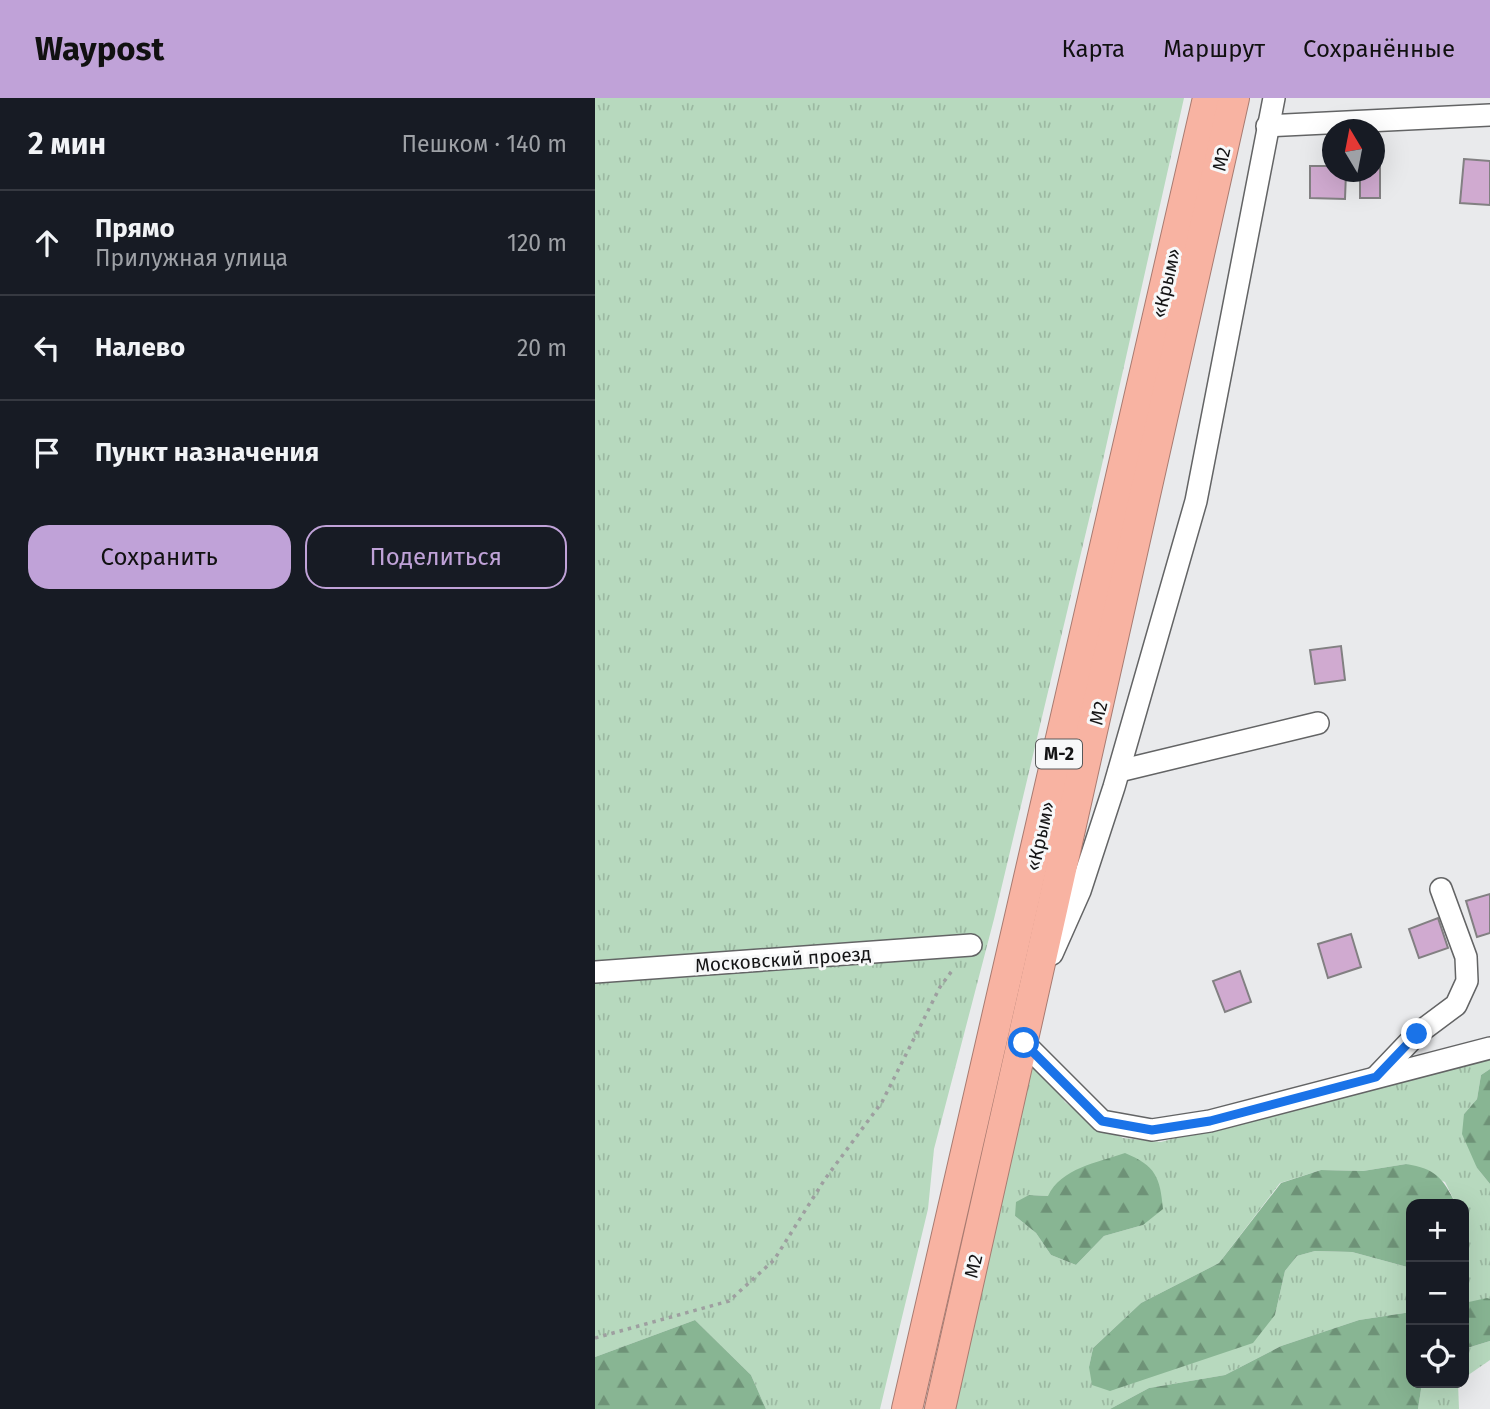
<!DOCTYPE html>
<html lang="ru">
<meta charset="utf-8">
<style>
body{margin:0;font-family:"Fira Sans",sans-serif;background:#242831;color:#f1f3f6}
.controls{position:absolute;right:21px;bottom:21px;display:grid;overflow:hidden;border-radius:14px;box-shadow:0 7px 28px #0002}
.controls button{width:63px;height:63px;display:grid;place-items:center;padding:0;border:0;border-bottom:2px solid #363941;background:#171b24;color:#f1f3f6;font:35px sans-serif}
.compass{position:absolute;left:727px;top:21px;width:63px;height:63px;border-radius:50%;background:#171b24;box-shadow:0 7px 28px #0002;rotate:350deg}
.stop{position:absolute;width:21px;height:21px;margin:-16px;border:5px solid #1a73e8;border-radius:50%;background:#fff}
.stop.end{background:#1a73e8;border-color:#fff;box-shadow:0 2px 7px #0008}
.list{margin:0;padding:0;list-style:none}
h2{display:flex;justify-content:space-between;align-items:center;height:91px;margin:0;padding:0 28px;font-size:30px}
h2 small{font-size:23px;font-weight:400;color:#9ea1a6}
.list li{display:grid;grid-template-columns:46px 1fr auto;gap:21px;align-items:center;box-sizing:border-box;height:105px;padding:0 28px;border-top:2px solid #363941}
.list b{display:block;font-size:26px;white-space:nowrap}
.list p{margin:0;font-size:23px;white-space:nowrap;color:#9ea1a6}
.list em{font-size:23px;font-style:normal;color:#9ea1a6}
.actions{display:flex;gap:14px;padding:21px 28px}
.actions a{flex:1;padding:16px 0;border:2px solid #c0a2d8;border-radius:21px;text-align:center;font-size:24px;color:#c0a2d8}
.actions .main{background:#c0a2d8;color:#111}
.icon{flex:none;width:38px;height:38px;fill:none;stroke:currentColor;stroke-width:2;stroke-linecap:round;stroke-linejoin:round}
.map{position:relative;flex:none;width:895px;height:1311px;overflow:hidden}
header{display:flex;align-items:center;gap:42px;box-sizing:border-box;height:98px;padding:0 35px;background:#c0a2d8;color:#111}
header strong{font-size:33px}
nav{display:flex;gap:38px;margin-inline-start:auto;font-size:24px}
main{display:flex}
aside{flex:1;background:#171b24}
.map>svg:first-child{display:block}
</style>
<header>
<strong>Waypost</strong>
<nav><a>Карта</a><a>Маршрут</a><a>Сохранённые</a></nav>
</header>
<main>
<aside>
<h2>2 мин<small>Пешком · 140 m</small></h2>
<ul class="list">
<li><svg class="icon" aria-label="ahead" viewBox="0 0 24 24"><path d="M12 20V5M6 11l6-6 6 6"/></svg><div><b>Прямо</b><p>Прилужная улица</p></div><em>120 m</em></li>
<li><svg class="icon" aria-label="left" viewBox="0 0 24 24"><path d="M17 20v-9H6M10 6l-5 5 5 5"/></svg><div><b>Налево</b></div><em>20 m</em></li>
<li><svg class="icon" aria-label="arrive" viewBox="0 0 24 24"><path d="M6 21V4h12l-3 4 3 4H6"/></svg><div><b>Пункт назначения</b></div></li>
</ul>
<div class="actions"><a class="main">Сохранить</a><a>Поделиться</a></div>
</aside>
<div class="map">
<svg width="895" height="1311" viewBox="0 0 895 1311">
<defs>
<pattern id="grass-tufts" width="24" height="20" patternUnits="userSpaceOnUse" patternTransform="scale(1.75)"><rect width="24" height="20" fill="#b7d9be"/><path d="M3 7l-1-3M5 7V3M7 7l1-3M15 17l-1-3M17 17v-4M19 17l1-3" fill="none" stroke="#9cb9a2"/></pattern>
<pattern id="forest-firs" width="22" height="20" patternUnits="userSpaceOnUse" patternTransform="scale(1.75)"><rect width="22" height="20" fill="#88b593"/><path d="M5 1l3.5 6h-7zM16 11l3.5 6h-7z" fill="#6e9277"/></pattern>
</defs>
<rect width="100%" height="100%" fill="#e9eaec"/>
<!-- grass -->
<g fill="url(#grass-tufts)" fill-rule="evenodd">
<path d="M 0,0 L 589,0 L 506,371 L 399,821 L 339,1051 L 333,1111 L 285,1311 L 171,1311 L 156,1277 L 100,1222 L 0,1259 Z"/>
<path d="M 425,953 L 446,968 L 470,1004 L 493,1021 L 528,1040 L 566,1044 L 895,953 L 895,971 L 886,977 L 882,1001 L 869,1016 L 882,1070 L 895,1086 L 895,1201 L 869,1205 L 869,1149 L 872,1142 L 869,1106 L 861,1106 L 850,1084 L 811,1066 L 768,1073 L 726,1072 L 685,1085 L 624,1165 L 546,1205 L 498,1250 L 494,1269 L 680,1217 L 690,1173 L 702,1158 L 720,1153 L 757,1154 L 816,1170 L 816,1214 L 764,1222 L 686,1248 L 630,1277 L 554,1290 L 515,1311 L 343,1311 ZM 434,1097 L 453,1098 L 548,1127 L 509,1138 L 481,1167 L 456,1157 L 441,1135 L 420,1118 Z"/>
<path d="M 895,1243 L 895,1262 L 869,1280 L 869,1251 Z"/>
<path d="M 827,1285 L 863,1285 L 864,1311 L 823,1311 Z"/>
</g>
<!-- forest -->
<g fill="url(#forest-firs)">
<path d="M 895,971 L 895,1086 L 882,1070 L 867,1036 L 869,1016 L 882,1001 L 886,977 Z"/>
<path d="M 530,1055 C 561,1068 565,1079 568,1111 L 548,1127 L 509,1138 L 481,1167 L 456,1157 L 441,1135 L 420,1118 L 421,1104 L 434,1097 L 453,1098 C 466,1070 502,1065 530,1055 Z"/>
<path d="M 811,1066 C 841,1071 847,1079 861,1106 L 816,1106 L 816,1170 L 757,1154 L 720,1153 L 702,1158 L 690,1173 L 680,1217 L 658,1245 L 515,1293 L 497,1287 L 494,1269 L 498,1250 L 546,1205 L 624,1165 L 686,1085 L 726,1072 L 768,1073 Z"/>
<path d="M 892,1200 L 895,1201 L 895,1243 L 869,1251 L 869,1205 Z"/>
<path d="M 816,1214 L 816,1285 L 827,1285 L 823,1311 L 515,1311 L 554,1290 L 630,1277 L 686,1248 L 764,1222 Z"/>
<path d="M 100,1222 L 156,1277 L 171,1311 L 0,1311 L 0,1259 Z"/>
</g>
<!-- building -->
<g fill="#d0aad0" stroke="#828082" stroke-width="2">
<path d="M 869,61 L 895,63 L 895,107 L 865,105 Z"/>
<path d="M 780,67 L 785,67 L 785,100 L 765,100 L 765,74 L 780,74 Z"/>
<path d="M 715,68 L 738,68 L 738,74 L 751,74 L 750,101 L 715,100 Z"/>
<path d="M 746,548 L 750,582 L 720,586 L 715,552 Z"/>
<path d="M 895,796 L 895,835 L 882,839 L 871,803 Z"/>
<path d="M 843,820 L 853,850 L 824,860 L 814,831 Z"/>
<path d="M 756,836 L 766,869 L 733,880 L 723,846 Z"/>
<path d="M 645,873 L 656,904 L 630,914 L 618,883 Z"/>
</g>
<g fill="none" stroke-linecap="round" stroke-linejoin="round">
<!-- minor casing -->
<g stroke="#636465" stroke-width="24">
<g id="minor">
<path d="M 672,28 L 895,17"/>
<path d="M 524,673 L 723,625"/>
<path d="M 457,856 L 485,793 L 519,689 L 601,403 L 679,0"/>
<path d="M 0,874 L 376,847"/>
<path d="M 429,945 L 507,1023 L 557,1032 L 615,1023 L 895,950"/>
<path d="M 781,979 L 822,936 L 861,907 L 872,883 L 871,859 L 846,791"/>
</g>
</g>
<!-- highway casing -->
<g stroke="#a87b71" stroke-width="32">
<g id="highway">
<path d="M 312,1311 L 613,0"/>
<path d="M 345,1311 L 639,0"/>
</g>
</g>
<!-- path -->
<path stroke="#9e9fa0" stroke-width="3.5" stroke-dasharray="3.5 5" stroke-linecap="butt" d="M 0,1240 L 134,1203 L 179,1162 L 230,1081 L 287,1004 L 345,889 L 359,870"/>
<!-- minor -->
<use href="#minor" stroke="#fff" stroke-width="21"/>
<!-- highway -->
<use href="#highway" stroke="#f8b3a2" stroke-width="30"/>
</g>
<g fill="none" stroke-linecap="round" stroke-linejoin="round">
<!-- route -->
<path stroke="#1a73e8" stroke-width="9" d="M 429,945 L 507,1023 L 557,1032 L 615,1023 L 781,979 L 822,936"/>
</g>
<g text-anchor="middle" stroke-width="6" stroke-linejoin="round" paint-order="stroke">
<!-- shield labels -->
<rect fill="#f7f8f9" stroke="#585859" stroke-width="2" x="441" y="641.5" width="46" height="29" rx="5"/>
<g font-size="18" font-weight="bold" fill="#141415">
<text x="464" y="662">М-2</text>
</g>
<!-- street labels -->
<g font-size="19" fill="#141415" stroke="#f7f8f9">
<text transform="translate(626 61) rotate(-77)" y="7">М2</text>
<text transform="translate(571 185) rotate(-77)" y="7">«Крым»</text>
<text transform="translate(503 615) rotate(-77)" y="7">М2</text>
<text transform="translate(445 738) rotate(-77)" y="7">«Крым»</text>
<text transform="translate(188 861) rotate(-4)" y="7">Московский проезд</text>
<text transform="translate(378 1168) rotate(-77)" y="7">М2</text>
</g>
</g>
</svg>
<div class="controls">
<button>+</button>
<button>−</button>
<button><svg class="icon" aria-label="locate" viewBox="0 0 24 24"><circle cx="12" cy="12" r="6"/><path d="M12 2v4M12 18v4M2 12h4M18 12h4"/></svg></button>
</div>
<svg class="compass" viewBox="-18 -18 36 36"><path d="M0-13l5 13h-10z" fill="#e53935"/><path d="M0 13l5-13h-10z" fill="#9ea1a6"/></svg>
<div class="stop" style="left:429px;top:945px"></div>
<div class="stop end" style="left:822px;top:936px"></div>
</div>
</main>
